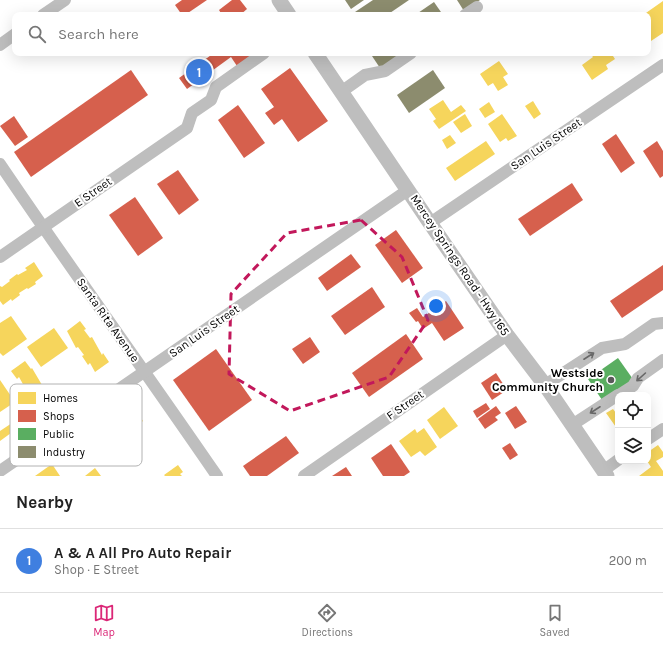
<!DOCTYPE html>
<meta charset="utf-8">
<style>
body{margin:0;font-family:Karla,sans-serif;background:#f2f2f2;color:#222}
.controls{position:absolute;right:12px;bottom:12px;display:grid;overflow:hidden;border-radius:8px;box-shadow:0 4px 16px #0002}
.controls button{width:36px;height:36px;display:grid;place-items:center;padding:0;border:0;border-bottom:1px solid #e0e0e0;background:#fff;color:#222;font:20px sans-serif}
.you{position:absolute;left:436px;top:306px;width:14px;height:14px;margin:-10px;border:3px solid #fff;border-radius:50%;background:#1a73e8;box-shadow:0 0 0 6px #1a73e833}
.badge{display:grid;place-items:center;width:26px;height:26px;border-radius:50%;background:#db2777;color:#fff;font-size:13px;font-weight:700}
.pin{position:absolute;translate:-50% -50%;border:2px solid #fff;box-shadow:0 1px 4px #0006}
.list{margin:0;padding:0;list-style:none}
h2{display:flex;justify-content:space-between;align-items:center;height:52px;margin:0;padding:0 16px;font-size:17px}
h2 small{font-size:13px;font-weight:400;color:#767676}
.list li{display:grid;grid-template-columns:26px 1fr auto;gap:12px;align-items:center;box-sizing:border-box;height:64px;padding:0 16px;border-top:1px solid #e0e0e0}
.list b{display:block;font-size:15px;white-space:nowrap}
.list p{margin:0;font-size:13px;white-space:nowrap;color:#767676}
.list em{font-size:13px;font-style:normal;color:#767676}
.icon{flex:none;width:22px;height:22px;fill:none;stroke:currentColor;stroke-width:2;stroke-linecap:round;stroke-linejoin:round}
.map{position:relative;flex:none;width:663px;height:476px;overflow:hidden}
.search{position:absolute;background:#fff;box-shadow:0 4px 16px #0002;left:12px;right:12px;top:12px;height:44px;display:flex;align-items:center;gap:10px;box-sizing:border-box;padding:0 14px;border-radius:8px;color:#767676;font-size:15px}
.sheet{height:116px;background:#fff}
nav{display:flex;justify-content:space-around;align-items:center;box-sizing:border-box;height:56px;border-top:1px solid #e0e0e0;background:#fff;font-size:11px;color:#767676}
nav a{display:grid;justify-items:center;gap:2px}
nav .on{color:#db2777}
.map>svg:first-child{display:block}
</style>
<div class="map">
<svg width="663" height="476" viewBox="0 0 663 476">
<rect width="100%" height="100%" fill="#fff"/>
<!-- homes -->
<g fill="#f6d55c">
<path d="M 663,1 L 663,33 L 648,43 L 648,15 L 643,15 Z"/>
<path d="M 590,53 L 611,53 L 615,59 L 606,65 L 608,69 L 592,80 L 582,65 L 593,57 Z"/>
<path d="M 499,61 L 508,74 L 503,77 L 508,85 L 498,91 L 493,83 L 488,86 L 480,74 Z"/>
<path d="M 443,100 L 451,112 L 461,105 L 466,111 L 439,129 L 433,121 L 436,119 L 429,109 Z"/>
<path d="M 533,101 L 541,114 L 534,119 L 525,106 Z"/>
<path d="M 489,102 L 495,112 L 485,118 L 479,109 Z"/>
<path d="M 465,114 L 472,126 L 461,133 L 453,122 Z"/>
<path d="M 502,114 L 517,136 L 508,141 L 506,138 L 500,142 L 488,124 Z"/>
<path d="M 450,135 L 456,143 L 447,149 L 442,140 Z"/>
<path d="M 486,141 L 495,154 L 455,181 L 446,168 Z"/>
<path d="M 34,262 L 43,276 L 35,282 L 36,284 L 28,289 L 27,288 L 19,293 L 20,295 L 12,301 L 11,299 L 3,305 L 0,301 L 0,286 L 2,287 L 10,281 L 9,280 L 17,274 L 18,275 L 27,270 L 25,268 Z"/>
<path d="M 11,316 L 27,339 L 3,356 L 0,353 L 0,323 Z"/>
<path d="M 80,321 L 86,329 L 84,330 L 90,338 L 92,337 L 102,355 L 103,353 L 109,362 L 95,372 L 90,363 L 88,365 L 82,356 L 84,355 L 78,347 L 76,348 L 67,331 Z"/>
<path d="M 54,328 L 68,348 L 41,367 L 27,347 Z"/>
<path d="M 25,361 L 31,369 L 32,368 L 42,385 L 44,384 L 50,392 L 48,393 L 54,402 L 40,411 L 30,394 L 28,395 L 23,387 L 24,386 L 19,377 L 17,379 L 11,371 Z"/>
<path d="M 0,380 L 15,402 L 0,412 Z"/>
<path d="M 133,406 L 143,421 L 127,433 L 128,435 L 119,441 L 117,439 L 99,453 L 90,440 L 98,434 L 97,433 L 118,420 L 117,419 L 126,413 L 125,411 Z"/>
<path d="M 444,407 L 458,426 L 440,439 L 427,420 Z"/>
<path d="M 613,409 L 616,413 L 618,411 L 618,430 L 606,413 Z"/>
<path d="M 18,419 L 22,425 L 0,441 L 0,431 Z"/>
<path d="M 424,428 L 437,447 L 425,456 L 420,451 L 411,457 L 399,441 L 415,429 L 417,433 Z"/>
<path d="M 658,445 L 663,452 L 663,457 L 656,461 L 663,471 L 663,476 L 639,476 L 651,467 L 647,461 L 648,461 L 648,452 Z"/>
<path d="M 52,464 L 60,476 L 35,476 Z"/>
<path d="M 178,465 L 183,472 L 180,474 L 182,476 L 165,476 L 164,475 Z"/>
<path d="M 95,468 L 101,476 L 85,476 Z"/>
</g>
<!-- shops -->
<g fill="#d6604d">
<path d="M 182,0 L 207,0 L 185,15 L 182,15 L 175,5 Z"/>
<path d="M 232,0 L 240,0 L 247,9 L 240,15 L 222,15 L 219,10 Z"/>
<path d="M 214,53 L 255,53 L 237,66 L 231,57 L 187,89 L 179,78 Z"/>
<path d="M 290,68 L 328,121 L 298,142 L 282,119 L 274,125 L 265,113 L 274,107 L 261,89 Z"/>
<path d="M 131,70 L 148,95 L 31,177 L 14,152 Z"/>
<path d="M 238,105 L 265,143 L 244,158 L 218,120 Z"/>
<path d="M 14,116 L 28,137 L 15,146 L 0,126 Z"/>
<path d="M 616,134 L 635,163 L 621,173 L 602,144 Z"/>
<path d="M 657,141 L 663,151 L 663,176 L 660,178 L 643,151 Z"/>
<path d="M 178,170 L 199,200 L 179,215 L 157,184 Z"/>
<path d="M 572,183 L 583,200 L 530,236 L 518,219 Z"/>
<path d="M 135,197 L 163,238 L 138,256 L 109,215 Z"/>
<path d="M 396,230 L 423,268 L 402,283 L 375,245 Z"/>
<path d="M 351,254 L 361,267 L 327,291 L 318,278 Z"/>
<path d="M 663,265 L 663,290 L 622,318 L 610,301 Z"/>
<path d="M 372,287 L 385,307 L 345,335 L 331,316 Z"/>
<path d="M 446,301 L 464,328 L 444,341 L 432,323 L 423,329 L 418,321 L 416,322 L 409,313 L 417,308 L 423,317 Z"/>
<path d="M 406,334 L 423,359 L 369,397 L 352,373 Z"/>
<path d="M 310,337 L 320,352 L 303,364 L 292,349 Z"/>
<path d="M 216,349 L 252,400 L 209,431 L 173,380 Z"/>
<path d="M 496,373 L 507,390 L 492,400 L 481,383 Z"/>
<path d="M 486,403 L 490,409 L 477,418 L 473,411 Z"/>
<path d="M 496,406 L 501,413 L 495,417 L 498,420 L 485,429 L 478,419 Z"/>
<path d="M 516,406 L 527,422 L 515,429 L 505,413 Z"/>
<path d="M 286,436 L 299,453 L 267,476 L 250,476 L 243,466 Z"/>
<path d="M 510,443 L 518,455 L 510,460 L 502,448 Z"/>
<path d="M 391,444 L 410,472 L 404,476 L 383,476 L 371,458 Z"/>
<path d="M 346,467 L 352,476 L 332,476 Z"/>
</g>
<!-- public -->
<path fill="#5aae61" d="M 618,358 L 635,382 L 604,403 L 588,379 Z"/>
<!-- industry -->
<g fill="#8c8c6e">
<path d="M 345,0 L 364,0 L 351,9 Z"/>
<path d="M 373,0 L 409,0 L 387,15 L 356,15 L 355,12 Z"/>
<path d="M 457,0 L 480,0 L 464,11 Z"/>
<path d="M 434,2 L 443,15 L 415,15 Z"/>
<path d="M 370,53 L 402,53 L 380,68 Z"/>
<path d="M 433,70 L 445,88 L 409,113 L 397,95 Z"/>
</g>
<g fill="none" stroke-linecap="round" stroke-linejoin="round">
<!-- minor -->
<g stroke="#bebebe" stroke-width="12">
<path d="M 43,15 L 65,0"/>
<path d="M 465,15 L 477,7"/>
<path d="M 0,45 L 15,34"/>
<path d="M 341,92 L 365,75 L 385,71 L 411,53"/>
<path d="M 0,164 C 71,269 145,371 217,476"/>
<path d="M 430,223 L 663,65"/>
<path d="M 0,257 L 187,128 L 192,113 L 211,100 L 216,87 L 264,53"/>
<path d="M 545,385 L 602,348 L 625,344 L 654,324 L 663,323"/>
<path d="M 619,395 L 633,386 L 638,378 L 663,360"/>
<path d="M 572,425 L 618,395"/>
<path d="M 648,439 L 663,429"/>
<path d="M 0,471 L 408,190"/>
<path d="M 603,471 L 618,460"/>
<path d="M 304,476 L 507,335"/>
</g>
<!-- major -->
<g stroke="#bebebe" stroke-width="15">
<path d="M 279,0 L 289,15"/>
<path d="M 315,53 L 430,223 L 507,335 L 545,385 L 607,476"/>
</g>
</g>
<!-- one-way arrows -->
<defs><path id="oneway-shaft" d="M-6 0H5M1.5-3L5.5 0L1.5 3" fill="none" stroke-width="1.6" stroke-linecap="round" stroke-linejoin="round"/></defs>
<g stroke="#686868">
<use href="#oneway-shaft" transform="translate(589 356) rotate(-33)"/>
<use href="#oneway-shaft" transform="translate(641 377) rotate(138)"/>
<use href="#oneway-shaft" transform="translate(595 410) rotate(147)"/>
</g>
<!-- marked area -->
<path fill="none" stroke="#c2185b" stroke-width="3" stroke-dasharray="8 5" stroke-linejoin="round" d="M 361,220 L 402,257 L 428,320 L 389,377 L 290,411 L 229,374 L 231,294 L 287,233 Z"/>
<!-- markers -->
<circle fill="#595959" stroke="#fff" stroke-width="1.5" cx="611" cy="380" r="4"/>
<g text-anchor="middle" stroke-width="4" stroke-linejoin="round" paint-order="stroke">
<!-- street labels -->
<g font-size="12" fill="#000" stroke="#fff">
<text transform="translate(546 144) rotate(-34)" y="4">San Luis Street</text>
<text transform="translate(93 192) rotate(-35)" y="4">E Street</text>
<text transform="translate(460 265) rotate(56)" y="4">Mercey Springs Road - Hwy 165</text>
<text transform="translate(108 320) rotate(55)" y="4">Santa Rita Avenue</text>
<text transform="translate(204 331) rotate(-35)" y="4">San Luis Street</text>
<text transform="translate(405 405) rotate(-35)" y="4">F Street</text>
</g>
<!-- poi labels -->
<g font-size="12" font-weight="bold" fill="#000" stroke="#fff" text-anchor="end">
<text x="603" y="377">Westside<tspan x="603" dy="14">Community Church</tspan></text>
</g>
</g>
<!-- legend -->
<rect x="10" y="384" width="132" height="82" rx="6" fill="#fff" stroke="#b2b2b2" stroke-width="1"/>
<rect x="18" y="392" width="18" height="12" fill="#f6d55c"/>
<rect x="18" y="410" width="18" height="12" fill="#d6604d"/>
<rect x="18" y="428" width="18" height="12" fill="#5aae61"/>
<rect x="18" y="446" width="18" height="12" fill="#8c8c6e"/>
<g font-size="11" fill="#000">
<text x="43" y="402">Homes</text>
<text x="43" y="420">Shops</text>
<text x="43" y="438">Public</text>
<text x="43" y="456">Industry</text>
</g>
</svg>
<div class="controls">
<button><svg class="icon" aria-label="locate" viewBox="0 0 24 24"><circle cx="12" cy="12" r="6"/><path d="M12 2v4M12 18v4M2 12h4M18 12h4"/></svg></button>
<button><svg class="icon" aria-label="layers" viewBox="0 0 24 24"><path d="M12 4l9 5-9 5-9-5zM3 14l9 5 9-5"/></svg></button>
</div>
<div class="you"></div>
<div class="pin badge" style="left:199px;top:72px;background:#3f7fe0">1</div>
<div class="search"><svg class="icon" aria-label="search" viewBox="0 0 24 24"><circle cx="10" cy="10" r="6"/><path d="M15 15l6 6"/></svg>Search here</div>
</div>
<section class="sheet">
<h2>Nearby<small></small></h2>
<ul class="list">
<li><span class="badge" style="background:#3f7fe0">1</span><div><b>A &amp; A All Pro Auto Repair</b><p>Shop · E Street</p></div><em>200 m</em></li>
</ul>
</section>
<nav>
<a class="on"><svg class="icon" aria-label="map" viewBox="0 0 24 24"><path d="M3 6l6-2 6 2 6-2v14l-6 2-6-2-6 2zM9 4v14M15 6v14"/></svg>Map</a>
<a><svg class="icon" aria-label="directions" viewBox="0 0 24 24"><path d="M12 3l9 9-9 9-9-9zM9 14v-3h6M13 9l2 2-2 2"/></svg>Directions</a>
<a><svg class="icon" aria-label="saved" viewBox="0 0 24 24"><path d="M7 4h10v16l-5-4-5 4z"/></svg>Saved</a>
</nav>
